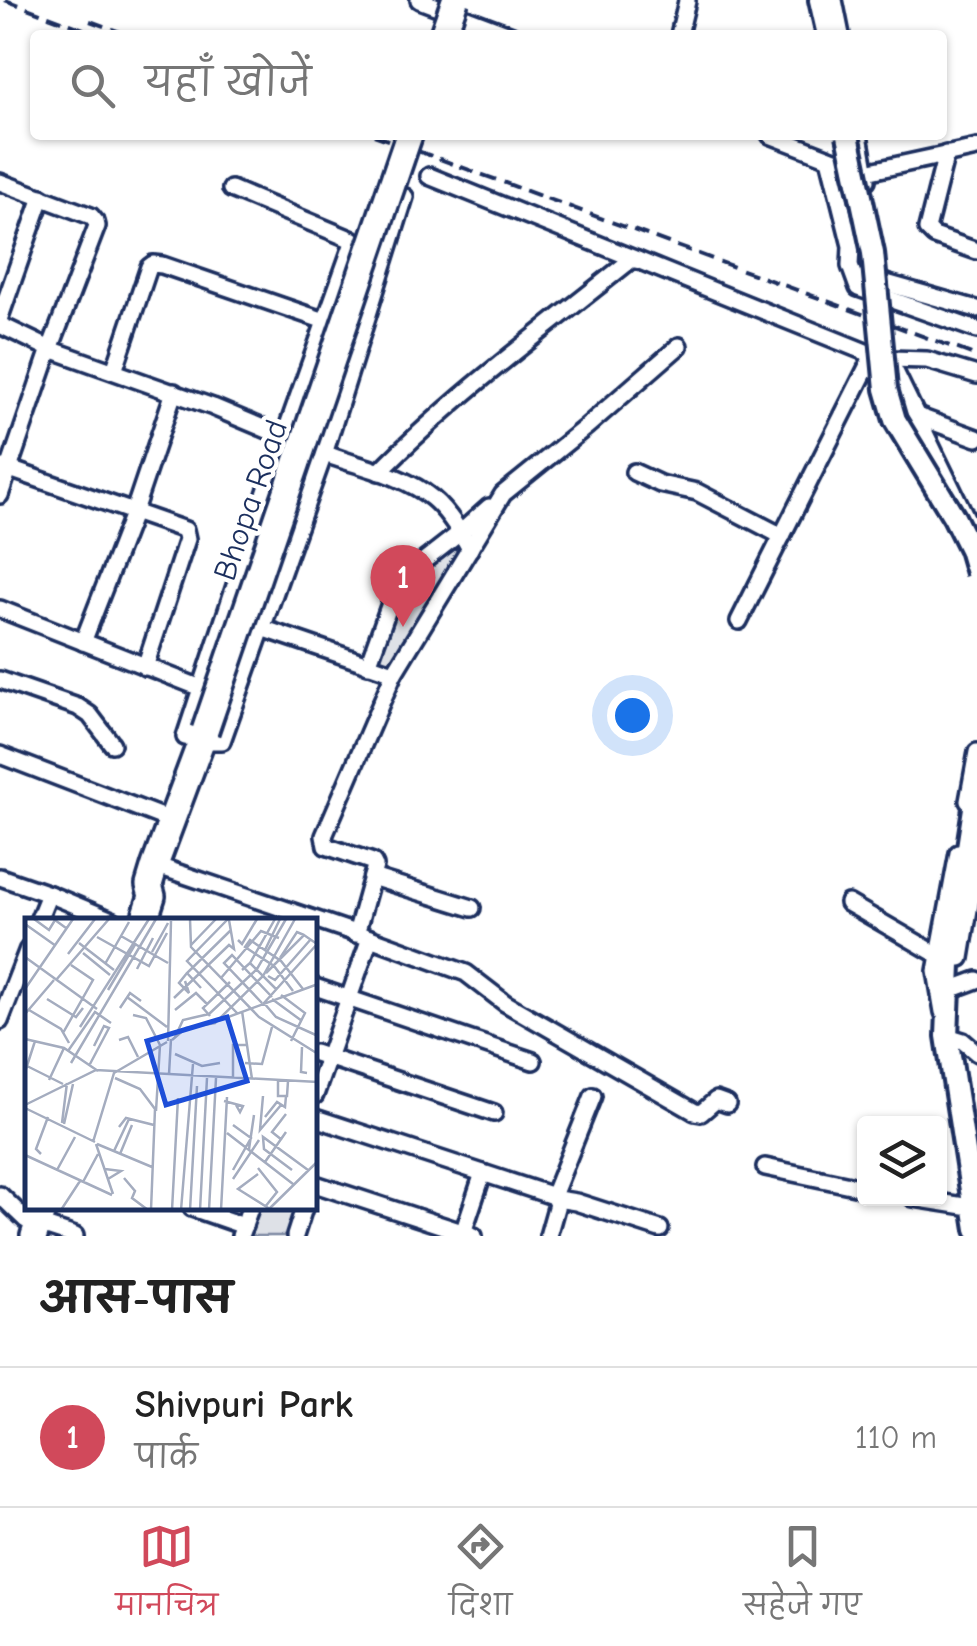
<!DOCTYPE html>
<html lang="hi">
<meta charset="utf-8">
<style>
body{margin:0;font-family:"Comic Neue","Playpen Sans Deva",sans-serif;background:#f2f2f2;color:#222}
.controls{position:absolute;right:30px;bottom:30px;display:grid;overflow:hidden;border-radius:10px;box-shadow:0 2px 8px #0004}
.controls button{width:90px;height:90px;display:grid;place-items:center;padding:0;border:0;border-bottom:2px solid #e0e0e0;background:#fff;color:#222;font:50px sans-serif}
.you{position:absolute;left:632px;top:715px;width:35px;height:35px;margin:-25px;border:8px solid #fff;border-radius:50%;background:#1a73e8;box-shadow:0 0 0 15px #1a73e833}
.badge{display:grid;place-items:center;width:65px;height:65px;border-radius:50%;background:#d1495b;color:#fff;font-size:32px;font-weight:700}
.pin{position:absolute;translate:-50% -82px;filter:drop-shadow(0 2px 5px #0008)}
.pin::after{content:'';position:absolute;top:52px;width:35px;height:30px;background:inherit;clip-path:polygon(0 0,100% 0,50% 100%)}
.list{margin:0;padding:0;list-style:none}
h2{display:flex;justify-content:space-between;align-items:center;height:130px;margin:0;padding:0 40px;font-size:42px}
h2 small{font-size:32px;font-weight:400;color:#767676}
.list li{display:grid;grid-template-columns:65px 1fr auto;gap:30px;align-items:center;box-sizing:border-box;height:140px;padding:0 40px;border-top:2px solid #e0e0e0}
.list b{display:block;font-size:38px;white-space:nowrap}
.list p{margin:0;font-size:32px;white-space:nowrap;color:#767676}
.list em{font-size:32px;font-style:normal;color:#767676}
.icon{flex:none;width:55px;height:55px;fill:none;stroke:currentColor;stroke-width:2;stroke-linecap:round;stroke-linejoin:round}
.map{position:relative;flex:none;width:977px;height:1236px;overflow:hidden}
.search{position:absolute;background:#fff;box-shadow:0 2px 8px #0004;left:30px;right:30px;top:30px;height:110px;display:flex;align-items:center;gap:25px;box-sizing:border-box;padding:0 35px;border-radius:10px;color:#767676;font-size:38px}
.sheet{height:270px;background:#fff}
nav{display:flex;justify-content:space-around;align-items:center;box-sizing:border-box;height:140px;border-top:2px solid #e0e0e0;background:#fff;font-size:28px;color:#767676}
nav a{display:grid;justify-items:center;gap:5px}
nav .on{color:#d1495b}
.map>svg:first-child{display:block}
</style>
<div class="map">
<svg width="977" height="1236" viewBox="0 0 977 1236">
<rect width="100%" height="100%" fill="#fff"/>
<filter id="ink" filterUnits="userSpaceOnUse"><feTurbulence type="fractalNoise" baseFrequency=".01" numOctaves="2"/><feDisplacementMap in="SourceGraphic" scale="20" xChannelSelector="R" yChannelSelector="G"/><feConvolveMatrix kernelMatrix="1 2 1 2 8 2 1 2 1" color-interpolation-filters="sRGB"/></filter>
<g filter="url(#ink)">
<!-- green -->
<g fill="#dee1e7" stroke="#7c88a2" stroke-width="2.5">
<path d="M 452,547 L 461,553 L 395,665 L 378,658 L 399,596 Z"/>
<path d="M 258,1209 L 298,1209 L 288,1236 L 247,1236 Z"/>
</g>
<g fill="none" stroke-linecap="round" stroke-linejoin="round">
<!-- minor casing -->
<g stroke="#1b2f5e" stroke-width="22">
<g id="minor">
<path d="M 419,0 L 512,35"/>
<path d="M 834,0 L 841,35"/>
<path d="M 679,35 L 687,1"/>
<path d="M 770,135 L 866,172 L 977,148"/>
<path d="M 859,135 L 867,180"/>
<path d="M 946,154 L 927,229 L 934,236 L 977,251"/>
<path d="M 829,158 L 851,246 L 850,266 L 858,288 L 977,330"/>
<path d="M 429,176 L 873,355 L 889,359 L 927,360 L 977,375"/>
<path d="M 0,182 L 91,216 L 96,222 L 97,226 L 50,349 L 0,495"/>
<path d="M 231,189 L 360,243"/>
<path d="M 354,240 L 284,437 L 185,737 L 203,741 L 222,741 L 324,454 L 405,197"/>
<path d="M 867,274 L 886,283 L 977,309"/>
<path d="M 0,317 L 42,197"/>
<path d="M 0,325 L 50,349 L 213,407 L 289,439"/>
<path d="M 889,359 L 977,540"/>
<path d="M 114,371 L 149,267 L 153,264 L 162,265 L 325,321"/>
<path d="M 917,416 L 977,438"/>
<path d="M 315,450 C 353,466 400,472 432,498 C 448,511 460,531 470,549"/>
<path d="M 4,467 L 185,530 L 187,539 L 145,667"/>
<path d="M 379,472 C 456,394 545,329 631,260 L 637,260"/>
<path d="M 634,472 L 660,484 L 697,492 L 782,536"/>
<path d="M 0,609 L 201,688"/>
<path d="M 739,621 L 873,355"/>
<path d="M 262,628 L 394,673"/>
<path d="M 83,642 L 134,511 L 174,392"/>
<path d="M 368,665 L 398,581 L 461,532 L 489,507"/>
<path d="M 0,680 L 78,707 L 90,715 L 112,744"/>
<path d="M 0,755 L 172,821"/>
<path d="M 968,801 L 977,752"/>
<path d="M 155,865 L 370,938 L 315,1095"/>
<path d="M 0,877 L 49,894"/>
<path d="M 372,877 L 472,908"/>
<path d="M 848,903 L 938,955"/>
<path d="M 38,921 L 49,894 L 114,921"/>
<path d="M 356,934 L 375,866 L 373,862 L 326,846 L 324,836 L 394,673 L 503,494 L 586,427 L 679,346"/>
<path d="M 370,938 L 466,973 L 505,1003 L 695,1112 L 701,1113 L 716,1100 L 727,1104"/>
<path d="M 961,958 L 977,861"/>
<path d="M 315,987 L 533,1061"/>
<path d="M 958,987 L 977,980"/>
<path d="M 943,1012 L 936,971 L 958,853"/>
<path d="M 0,1021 L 28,949"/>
<path d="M 947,1036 L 963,1041 L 977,1053"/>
<path d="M 315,1053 L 494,1113"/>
<path d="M 315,1118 L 553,1196 L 557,1204 L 548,1236"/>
<path d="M 765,1167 L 864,1188"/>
<path d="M 315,1184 L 474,1236"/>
<path d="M 0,1195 L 26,1220"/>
<path d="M 553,1196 L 593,1096"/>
<path d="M 913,1198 L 977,1208"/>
<path d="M 557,1199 L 576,1202 L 660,1229"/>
<path d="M 192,1208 L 244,1226"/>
<path d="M 38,1224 L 75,1236"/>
<path d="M 463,1233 L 483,1173"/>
<path d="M 240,1236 L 250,1208"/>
<path d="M 295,1236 L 304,1208"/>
</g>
</g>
<!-- tertiary casing -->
<g stroke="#1b2f5e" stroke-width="28">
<g id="tertiary">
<path d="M 820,0 L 828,35"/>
<path d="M 977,789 L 950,964 L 947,1036 L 977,1229"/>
</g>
</g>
<!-- primary casing -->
<g stroke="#1b2f5e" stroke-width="32">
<g id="primary">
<path d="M 144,921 L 152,896 L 149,885 L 155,865 L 205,731"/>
<path d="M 34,1236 L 43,1208"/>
</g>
</g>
<!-- minor -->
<use href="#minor" stroke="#fff" stroke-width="15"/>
<!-- tertiary -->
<use href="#tertiary" stroke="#fff" stroke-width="20"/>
<!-- primary -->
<use href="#primary" stroke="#fff" stroke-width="25"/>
<!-- rail -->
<g stroke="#1b2f5e" stroke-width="4" stroke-dasharray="15 8" stroke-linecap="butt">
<path d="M 5,0 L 100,35"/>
<path d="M 90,21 L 129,35"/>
<path d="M 374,135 L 977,356"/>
</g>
<!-- tertiary-bridge casing -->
<g stroke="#1b2f5e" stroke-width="28" stroke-linecap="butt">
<path id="tertiary-bridge" d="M 848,135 L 873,253 L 886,389 L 895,420 L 954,517 L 970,549 L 977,573"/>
</g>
<!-- primary-bridge casing -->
<g stroke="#1b2f5e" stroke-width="32" stroke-linecap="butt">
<g id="primary-bridge">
<path d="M 443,35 L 455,0"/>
<path d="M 205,731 L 409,135"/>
</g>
</g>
<!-- tertiary-bridge -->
<use href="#tertiary-bridge" stroke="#fff" stroke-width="20"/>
<!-- primary-bridge -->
<use href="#primary-bridge" stroke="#fff" stroke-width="25"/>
</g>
</g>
<g text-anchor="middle" stroke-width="9" stroke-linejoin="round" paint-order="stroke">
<!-- street labels -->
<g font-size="32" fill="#1b2f5e" stroke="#fff">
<text transform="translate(250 500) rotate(-71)" y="11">Bhopa Road</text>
</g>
</g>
<!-- overview -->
<g transform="translate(25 918)">
<rect width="292" height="292" fill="#fff"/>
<path fill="none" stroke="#a4acbf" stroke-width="2.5" d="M 9,1 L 24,12 L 30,2 L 41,10M 165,1 L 166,29 L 234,99 L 293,136M 203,1 L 162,43 L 212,95M 0,6 L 31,28M 96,18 L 143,45M 72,19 L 124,48 L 142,15M 213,22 L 217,26 L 232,1M 54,25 L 89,52M 293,25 L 239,85 L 251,99 L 293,118M 166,27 L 191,1M 240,32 L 255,1M 127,34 L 143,5M 58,35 L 85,57M 43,36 L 70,1M 0,39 L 72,91M 255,40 L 272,14 L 279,17M 225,45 L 250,1M 80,46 L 104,4M 112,51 L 128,20M 217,52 L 225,45 L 252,72M 241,55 L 279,17 L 292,26M 243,58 L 250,62 L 286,21M 196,60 L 236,13 L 254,20M 31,62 L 84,1M 160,63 L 164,75 L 154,65 L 162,55M 176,70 L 162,55 L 206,12M 0,71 L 48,1M 83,72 L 111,25M 268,73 L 249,48 L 220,29 L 225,22 L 256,43 L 278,71M 256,77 L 280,95 L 266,123M 102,79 L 142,109M 149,80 L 204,27 L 209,31 L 204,2M 22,81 L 51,99 L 58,90M 247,81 L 277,103M 237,85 L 199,45 L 207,37 L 247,79M 95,90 L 105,75 L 116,83M 4,92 L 36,111 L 44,125M 150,92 L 171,75 L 182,86M 217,93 L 227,161M 0,96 L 29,62M 108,97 L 121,100 L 135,127 L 131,193M 185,98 L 178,90 L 205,64M 195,102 L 293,66M 55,109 L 124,1M 38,115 L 68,62 L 46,47M 150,119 L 158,102 L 184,96 L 232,51 L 261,1M 0,121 L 39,130 L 73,153M 94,122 L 103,119 L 113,139M 147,122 L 161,110 L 190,105 L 238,58 L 270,1M 143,123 L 146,3M 277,129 L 276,154 L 282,155M 43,133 L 70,94 L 86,105M 150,136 L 177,148 L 195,145M 46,145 L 131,1M 220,145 L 237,146 L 247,109M 65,146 L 84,110 L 79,108 L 69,128M 0,147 L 38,166M 0,154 L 10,123M 144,156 L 146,121M 90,160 L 115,171 L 130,191 L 126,292M 208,160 L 208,127 L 223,127M 24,162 L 39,130M 253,162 L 253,178 L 262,178 L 263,163M 238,178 L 235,212 L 256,187M 199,183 L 218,188 L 215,194 L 211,187M 0,187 L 71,152 L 293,164M 0,190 L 70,224M 240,199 L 252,184 L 260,189 L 261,178M 37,205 L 42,165M 39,206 L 48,166M 94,209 L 101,200 L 129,207M 202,215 L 268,266M 257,222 L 247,214 L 261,196M 68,224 L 89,155 L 142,124M 71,226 L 88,276M 72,226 L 127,249M 224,231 L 229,197M 89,233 L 104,201M 16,236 L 11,231 L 23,199M 95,236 L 107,207M 0,237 L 87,277M 240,244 L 261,214M 233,250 L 252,274 L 240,289M 80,251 L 96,253 L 83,261M 32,252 L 50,219M 208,252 L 226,220 L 208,207M 267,252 L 239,231 L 238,219 L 283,252M 233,256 L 213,271 L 245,291M 99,260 L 110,273 L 107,280 L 123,292M 208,261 L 234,222M 58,264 L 73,236M 36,292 L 55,263M 147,292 L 153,180M 156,292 L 168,146M 165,292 L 172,168M 175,292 L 182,160M 184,292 L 191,160M 196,292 L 202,179M 243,292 L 293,243"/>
<path fill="#1d4ed8" fill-opacity="0.15" stroke="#1d4ed8" stroke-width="5" d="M 202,99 L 222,163 L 141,187 L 122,123 Z"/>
<rect width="292" height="292" fill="none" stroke="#1b2f5e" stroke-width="5"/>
</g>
</svg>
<div class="controls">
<button><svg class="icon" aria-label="layers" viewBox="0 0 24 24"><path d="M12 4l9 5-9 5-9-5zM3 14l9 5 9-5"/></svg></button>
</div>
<div class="you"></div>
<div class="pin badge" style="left:403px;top:627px">1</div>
<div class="search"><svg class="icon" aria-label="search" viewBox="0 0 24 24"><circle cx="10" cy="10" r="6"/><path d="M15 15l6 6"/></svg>यहाँ खोजें</div>
</div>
<section class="sheet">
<h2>आस-पास<small></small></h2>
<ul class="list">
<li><span class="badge">1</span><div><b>Shivpuri Park</b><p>पार्क</p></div><em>110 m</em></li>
</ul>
</section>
<nav>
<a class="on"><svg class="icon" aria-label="map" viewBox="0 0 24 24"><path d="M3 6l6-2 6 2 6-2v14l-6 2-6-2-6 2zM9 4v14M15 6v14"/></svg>मानचित्र</a>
<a><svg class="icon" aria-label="directions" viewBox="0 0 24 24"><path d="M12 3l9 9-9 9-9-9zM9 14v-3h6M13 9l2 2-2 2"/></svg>दिशा</a>
<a><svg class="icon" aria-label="saved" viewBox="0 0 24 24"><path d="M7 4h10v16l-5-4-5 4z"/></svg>सहेजे गए</a>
</nav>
